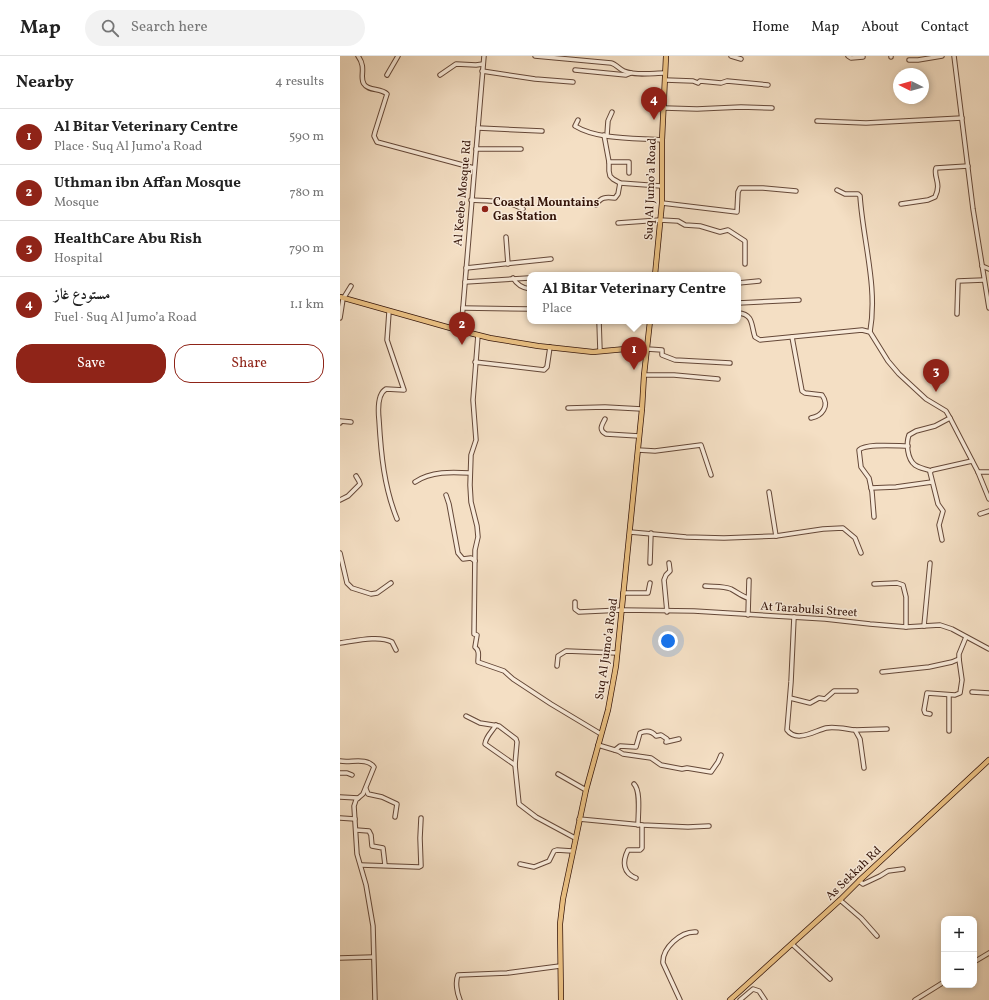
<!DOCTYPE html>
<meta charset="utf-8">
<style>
body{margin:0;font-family:Vollkorn,Amiri,serif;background:#f2f2f2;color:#222}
.controls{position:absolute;right:12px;bottom:12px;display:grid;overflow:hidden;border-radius:8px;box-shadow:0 2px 6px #0003}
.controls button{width:36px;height:36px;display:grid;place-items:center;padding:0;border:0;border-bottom:1px solid #e0e0e0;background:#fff;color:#222;font:20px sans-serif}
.compass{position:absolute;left:553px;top:12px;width:36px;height:36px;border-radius:50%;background:#fff;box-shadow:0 2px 6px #0003;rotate:275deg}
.you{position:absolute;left:328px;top:585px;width:14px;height:14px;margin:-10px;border:3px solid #fff;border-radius:50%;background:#1a73e8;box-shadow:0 0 0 6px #1a73e833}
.badge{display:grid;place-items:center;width:26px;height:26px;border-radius:50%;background:#8f2418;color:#fff;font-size:13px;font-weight:700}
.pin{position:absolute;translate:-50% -33px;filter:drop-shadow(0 1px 2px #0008)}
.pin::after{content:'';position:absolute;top:21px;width:14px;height:12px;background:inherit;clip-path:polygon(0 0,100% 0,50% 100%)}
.popup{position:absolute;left:187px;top:216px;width:214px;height:52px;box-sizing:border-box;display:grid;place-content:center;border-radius:8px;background:#fff;filter:drop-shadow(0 1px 3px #0005);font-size:13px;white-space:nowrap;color:#767676}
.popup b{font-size:15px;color:#222}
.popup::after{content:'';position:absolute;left:50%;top:100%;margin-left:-8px;border:8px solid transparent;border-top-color:#fff}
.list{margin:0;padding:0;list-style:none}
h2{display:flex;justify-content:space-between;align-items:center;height:52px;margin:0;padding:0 16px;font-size:17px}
h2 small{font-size:13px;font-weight:400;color:#767676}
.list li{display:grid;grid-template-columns:26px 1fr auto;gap:12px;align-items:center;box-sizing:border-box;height:56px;padding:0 16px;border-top:1px solid #e0e0e0}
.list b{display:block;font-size:15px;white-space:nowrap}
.list p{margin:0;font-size:13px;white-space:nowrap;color:#767676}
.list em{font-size:13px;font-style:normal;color:#767676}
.actions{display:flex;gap:8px;padding:12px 16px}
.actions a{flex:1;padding:9px 0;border:1px solid #8f2418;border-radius:16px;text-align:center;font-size:14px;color:#8f2418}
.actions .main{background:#8f2418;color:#fff}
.icon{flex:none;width:22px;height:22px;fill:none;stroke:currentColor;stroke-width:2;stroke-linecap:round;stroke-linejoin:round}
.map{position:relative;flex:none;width:649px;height:944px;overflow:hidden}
header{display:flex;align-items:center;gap:24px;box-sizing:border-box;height:56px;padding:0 20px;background:#fff;border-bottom:1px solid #e0e0e0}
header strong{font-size:19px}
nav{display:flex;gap:22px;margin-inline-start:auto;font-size:14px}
.search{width:280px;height:36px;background:#f2f2f2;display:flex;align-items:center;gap:10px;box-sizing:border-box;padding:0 14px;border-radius:22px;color:#767676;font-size:15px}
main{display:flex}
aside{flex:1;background:#fff}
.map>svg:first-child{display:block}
</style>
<header>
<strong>Map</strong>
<div class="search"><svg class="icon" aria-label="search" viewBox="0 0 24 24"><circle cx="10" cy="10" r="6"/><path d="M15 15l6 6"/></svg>Search here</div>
<nav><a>Home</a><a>Map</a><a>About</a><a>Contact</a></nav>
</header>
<main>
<aside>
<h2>Nearby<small>4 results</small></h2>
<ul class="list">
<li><span class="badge">1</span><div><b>Al Bitar Veterinary Centre</b><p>Place · Suq Al Jumo’a Road</p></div><em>590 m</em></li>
<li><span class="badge">2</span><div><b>Uthman ibn Affan Mosque</b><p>Mosque</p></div><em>780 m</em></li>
<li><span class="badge">3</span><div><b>HealthCare Abu Rish</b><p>Hospital</p></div><em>790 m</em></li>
<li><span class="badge">4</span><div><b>مستودع غاز</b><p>Fuel · Suq Al Jumo’a Road</p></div><em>1.1 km</em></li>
</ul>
<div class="actions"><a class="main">Save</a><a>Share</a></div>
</aside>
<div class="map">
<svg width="649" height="944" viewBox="0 0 649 944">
<rect width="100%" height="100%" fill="#f4dfc4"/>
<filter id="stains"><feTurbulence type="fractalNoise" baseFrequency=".005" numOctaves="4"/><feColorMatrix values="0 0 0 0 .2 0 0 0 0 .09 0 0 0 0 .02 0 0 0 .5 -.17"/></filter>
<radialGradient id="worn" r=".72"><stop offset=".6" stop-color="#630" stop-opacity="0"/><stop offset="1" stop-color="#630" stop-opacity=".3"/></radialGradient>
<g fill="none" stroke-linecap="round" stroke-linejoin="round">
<!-- minor casing -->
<g stroke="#654838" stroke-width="5.5">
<g id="minor">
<path d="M 18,0 C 27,12 19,21 24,28 C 28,35 41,32 47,38 L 35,76 L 34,80 L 37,86 L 134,112"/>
<path d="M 195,0 L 271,7 C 276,8 279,13 284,15 C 296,20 313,17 325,17"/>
<path d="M 391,0 L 401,3"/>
<path d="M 508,0 L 511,2 L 523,1"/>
<path d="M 614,0 L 633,153 L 649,252"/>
<path d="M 551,1 L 551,0"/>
<path d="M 569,4 L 578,4 L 602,0"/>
<path d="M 235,14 L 286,19 L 291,17"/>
<path d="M 142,15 L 195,23 L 233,26"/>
<path d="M 47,19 L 58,0"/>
<path d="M 100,19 L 116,8 L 136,9 L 143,8"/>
<path d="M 325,24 L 353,25 L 358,27 L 360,25 L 381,27 L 387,25 L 428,29"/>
<path d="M 324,52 L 357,53 L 401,51 L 432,52"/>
<path d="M 238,64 L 235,70 C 258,84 296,82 322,84"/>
<path d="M 477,65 L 526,67 L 622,62"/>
<path d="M 138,72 L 202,75"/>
<path d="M 264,79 L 269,106 L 269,115 L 270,120 L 273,123 L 280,127 L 321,130"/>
<path d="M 267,79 L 268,65 L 272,56"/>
<path d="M 136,93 L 181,93"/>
<path d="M 269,106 L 289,106 L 289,117"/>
<path d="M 497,134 L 505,138 L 518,138 L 520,140 C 523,185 538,231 530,276"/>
<path d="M 131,144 C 149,145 168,144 183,153"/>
<path d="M 322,147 L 397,156 L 398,136 L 400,132 L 423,132 L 456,135"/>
<path d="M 561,148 L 588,144 L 595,141 C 602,127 593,121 596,112 L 628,110"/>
<path d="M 256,149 C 261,141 265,141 275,142 L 278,138 L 280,127"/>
<path d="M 278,167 L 320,164 L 338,165 L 345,169 L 360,170 L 380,176 L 388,174 L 405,185 L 405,208"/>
<path d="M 166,181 L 168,208"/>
<path d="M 642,210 L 649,213"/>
<path d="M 126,212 L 211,203"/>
<path d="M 173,222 C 177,229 182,232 190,233"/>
<path d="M 125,226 L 189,222"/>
<path d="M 398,227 L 419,225"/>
<path d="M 398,247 L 459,244"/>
<path d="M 123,252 L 190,253"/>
<path d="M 49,256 L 47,284 L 64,334 L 46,333 C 37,338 38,354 39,364 C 41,398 44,431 57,463"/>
<path d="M 398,257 C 414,258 411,270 415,281 L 420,284 L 522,274 L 530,276 L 548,305 L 559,318 L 586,343 L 606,355 L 610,362 L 638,416 L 649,443"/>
<path d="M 617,258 L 618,225 L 644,224"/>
<path d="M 0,262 L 3,243 L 11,230"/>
<path d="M 259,265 L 260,295"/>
<path d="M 121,275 L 144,0"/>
<path d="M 138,279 L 133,344 L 136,384 L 131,399 L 130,429 L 131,446 L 137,470 L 138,481 L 135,494 L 134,578 L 137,579 L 135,591 C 140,595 138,600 138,606 L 164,615 L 173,623 L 211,648 L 261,678"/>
<path d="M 452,281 L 462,335 L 465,337 L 482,339 C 490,350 482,360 471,362"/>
<path d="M 307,293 L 322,294 L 322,299 L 335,304 L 390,307"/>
<path d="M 135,306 L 204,314 L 207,311 L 210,291"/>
<path d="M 304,319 L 334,319 L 378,323"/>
<path d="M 228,352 L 265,351 L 302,353"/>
<path d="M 265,363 C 262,369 258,374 266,378 L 299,380"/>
<path d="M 0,367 L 0,365 L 11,366"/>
<path d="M 298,394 L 315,395 L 361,389 L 371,419"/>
<path d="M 591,415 C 586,413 579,412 575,409 C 567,403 566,387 569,379 L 576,375 L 595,370 L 610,362"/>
<path d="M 638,416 L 649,416"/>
<path d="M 75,426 C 91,415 112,416 130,417"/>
<path d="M 531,432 L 556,431 L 592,426"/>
<path d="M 429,436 L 436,480"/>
<path d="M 106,439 L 109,448 L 118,497 L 123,503 L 131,502 L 135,505"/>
<path d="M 0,444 L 8,440 L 20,428 L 19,425 L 16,420"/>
<path d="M 640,458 L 649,455"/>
<path d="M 534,461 L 532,436 L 529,422 L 521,411 L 519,394 C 526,387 557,390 568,390"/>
<path d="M 290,476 L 346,481 L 384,482 L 436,480 L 483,473 L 503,472 L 515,482 L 521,497"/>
<path d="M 602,484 L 599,469 L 603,455 L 598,448 L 590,416 L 592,414 L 632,405"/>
<path d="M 0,497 L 7,527 L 12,532 L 31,538 L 37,537 L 51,527"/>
<path d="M 310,507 L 311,477"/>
<path d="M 534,528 L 557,527 L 563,529 L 566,541 L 566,571"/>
<path d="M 365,530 C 373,531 383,530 391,533 C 397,536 401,540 408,542"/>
<path d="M 283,537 L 308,537 L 310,527"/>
<path d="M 235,546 L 235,553 L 239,556 L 282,554 L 354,555 L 485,563 L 530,568 L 566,571 L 600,569 L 612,573 L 649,593"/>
<path d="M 327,556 L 324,524 L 326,519 L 330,515 L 329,507"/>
<path d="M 408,559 L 409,524"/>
<path d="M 454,561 L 451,626 L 447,674 C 457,687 474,675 486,672 C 494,670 506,673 515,674 L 520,683 L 524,712"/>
<path d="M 584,570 L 590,507"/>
<path d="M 0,587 C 15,585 39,579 52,586 L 56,594"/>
<path d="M 217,610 L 218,600 L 226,595 L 277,597"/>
<path d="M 542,616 L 589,611 L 612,606 L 619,603"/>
<path d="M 632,636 L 649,637"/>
<path d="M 609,639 L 609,675"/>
<path d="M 450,642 L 470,647 L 479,642 L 485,643 L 494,635 L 516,635"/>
<path d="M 590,658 L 585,657 L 584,654 L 587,637 L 615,639 L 620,637 L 622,624 L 619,603 L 619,598 L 626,581"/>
<path d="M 126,660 L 140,667 L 159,670 L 176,683 L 177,686 L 175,709 L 179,748 L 196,761 L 235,782"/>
<path d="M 156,669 C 152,676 146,680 145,688 L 175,709"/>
<path d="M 515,674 L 547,673"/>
<path d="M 258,689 L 278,695 L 283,698 L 311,702 L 321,709 L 342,713 L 347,712 L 371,716 L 378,706 L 381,699"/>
<path d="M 275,694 L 280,690 L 296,691 L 300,677 C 307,674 312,675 316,680 L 321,679 L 327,683 L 326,686 L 339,683"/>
<path d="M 0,705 C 11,707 27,701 34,711 L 23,738 L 16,744 L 14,750 L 17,798 L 26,829 L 33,870 L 35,944"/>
<path d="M 0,717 L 7,717 L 12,719"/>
<path d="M 218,718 L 246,734"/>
<path d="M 294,728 C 301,735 298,758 298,769"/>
<path d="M 26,733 L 28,738 L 42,741 L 57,748 L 55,761"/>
<path d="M 0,741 L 18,742"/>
<path d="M 0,762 L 15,763"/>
<path d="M 239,763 L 302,769 L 348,771 L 369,770"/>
<path d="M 16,774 L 29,775 L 31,779 L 32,790 L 43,792 L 45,809"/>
<path d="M 180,808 L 194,811 L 209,805 L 214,795 L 217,794 L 232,795"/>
<path d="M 21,809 L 79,811 L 81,810 L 80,782 L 81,762"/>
<path d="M 296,822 C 283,817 282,806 288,794 L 300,794 L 302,792 L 302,769"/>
<path d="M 519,825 L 523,828 L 540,820 L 548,815 L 563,813"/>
<path d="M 500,844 L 521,862 L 537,880"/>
<path d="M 452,888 L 490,923"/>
<path d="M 0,902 L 33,901"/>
<path d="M 634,906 L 649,897"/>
<path d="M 120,944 C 117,937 115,926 118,919 L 167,917 L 220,910"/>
<path d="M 340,944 L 323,907 C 322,892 341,875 356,876"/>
<path d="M 400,944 L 413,933 L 419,935 L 425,944"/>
<path d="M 575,944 L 604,926"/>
</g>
</g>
<!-- major casing -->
<g stroke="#35150a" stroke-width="6">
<g id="major">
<path d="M 315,219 L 322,147 L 322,84 L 326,0"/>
<path d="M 0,241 L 114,273 L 150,282 L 198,290 L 253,296 L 307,291"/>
<path d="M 221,944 L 220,868 L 223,843 L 246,734 L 268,654 L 276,610 L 302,353 L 304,319 L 310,265"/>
<path d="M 390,944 L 500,844 L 519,825 L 649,704"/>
</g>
</g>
<!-- minor -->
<use href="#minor" stroke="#f8ead9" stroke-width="3.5"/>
<!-- major -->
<use href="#major" stroke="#eac082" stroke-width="4.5"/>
</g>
<!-- markers -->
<circle fill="#8f2418" stroke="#f8ead9" stroke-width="1.5" cx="145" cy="153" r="4"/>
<g text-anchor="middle" stroke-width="3" stroke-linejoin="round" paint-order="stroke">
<!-- street labels -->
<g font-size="12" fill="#35150a" stroke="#f8ead9">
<text transform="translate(310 133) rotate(-88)" y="4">Suq Al Jumo’a Road</text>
<text transform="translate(122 137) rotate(-85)" y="4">Al Keebe Mosque Rd</text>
<text transform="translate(469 553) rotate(4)" y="4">At Tarabulsi Street</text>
<text transform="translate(266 593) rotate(-82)" y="4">Suq Al Jumo’a Road</text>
<text transform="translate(513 817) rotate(-44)" y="4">As Sekkah Rd</text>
</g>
<!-- poi labels -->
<g font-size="12" font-weight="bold" fill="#35150a" stroke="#f8ead9" text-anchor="start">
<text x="153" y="150">Coastal Mountains<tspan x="153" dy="14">Gas Station</tspan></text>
</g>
</g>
<rect width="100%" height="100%" filter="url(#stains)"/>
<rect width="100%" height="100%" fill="url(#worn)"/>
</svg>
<div class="controls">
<button>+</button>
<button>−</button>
</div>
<svg class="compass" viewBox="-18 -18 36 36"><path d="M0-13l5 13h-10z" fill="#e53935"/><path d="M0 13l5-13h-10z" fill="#767676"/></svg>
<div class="you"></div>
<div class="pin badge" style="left:294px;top:314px">1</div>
<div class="popup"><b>Al Bitar Veterinary Centre</b>Place</div>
<div class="pin badge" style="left:122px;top:289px">2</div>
<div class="pin badge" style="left:596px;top:336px">3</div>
<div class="pin badge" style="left:314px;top:64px">4</div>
</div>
</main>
